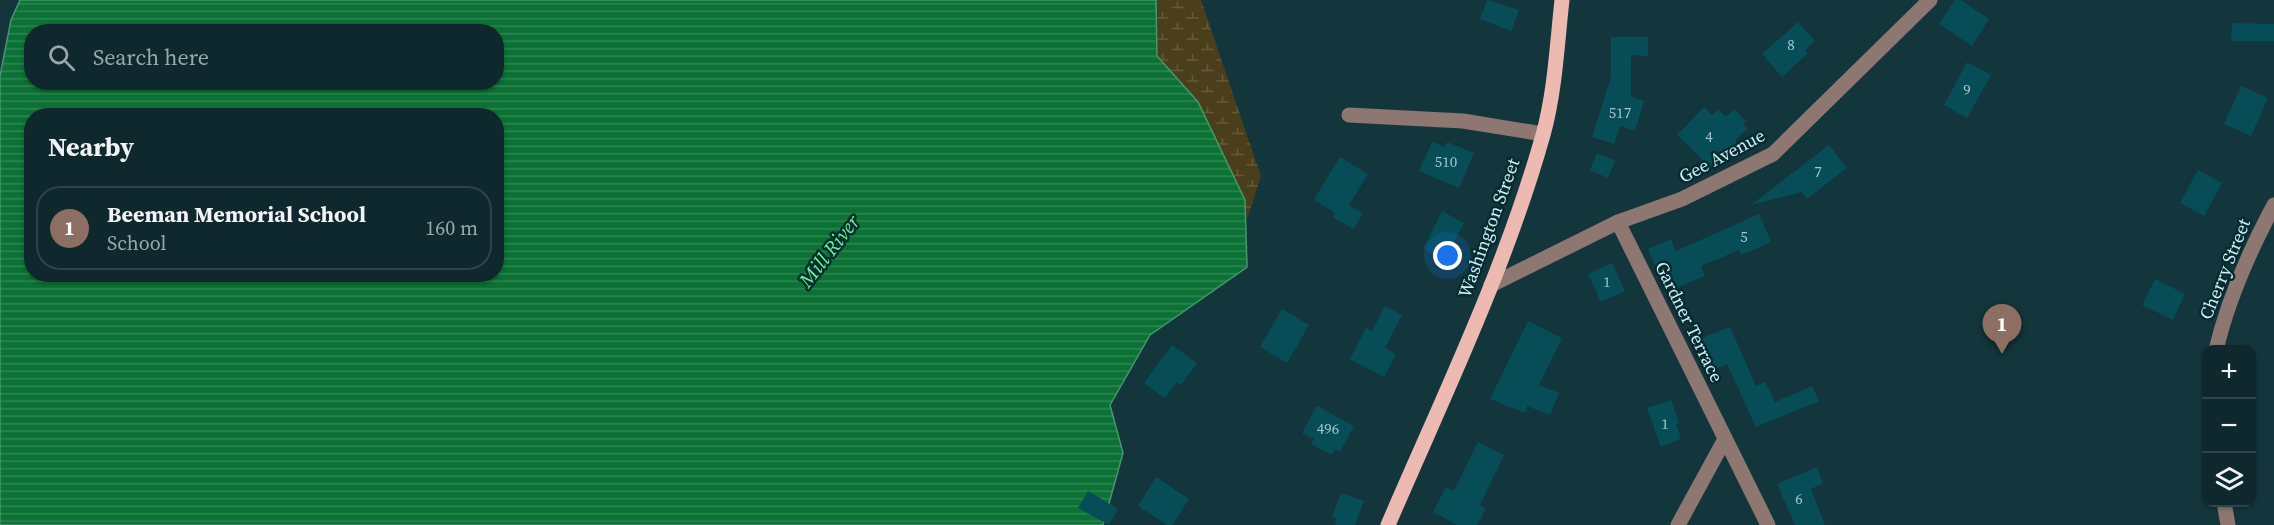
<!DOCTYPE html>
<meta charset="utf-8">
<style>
body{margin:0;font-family:"Source Serif 4",serif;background:#173035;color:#f1f3f6}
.controls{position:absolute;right:18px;bottom:18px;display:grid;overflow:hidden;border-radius:12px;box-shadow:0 2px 4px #0004}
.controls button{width:54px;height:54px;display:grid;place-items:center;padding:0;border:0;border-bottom:2px solid #2e4449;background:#0e282d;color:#f1f3f6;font:30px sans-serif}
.you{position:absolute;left:1448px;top:256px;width:21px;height:21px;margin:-15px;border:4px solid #fff;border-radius:50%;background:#1a73e8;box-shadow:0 0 0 9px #1a73e833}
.badge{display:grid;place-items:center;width:39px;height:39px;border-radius:50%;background:#f59d8e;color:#fff;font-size:20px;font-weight:700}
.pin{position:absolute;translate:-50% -50px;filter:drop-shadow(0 2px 3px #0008)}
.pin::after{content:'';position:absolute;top:32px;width:21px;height:18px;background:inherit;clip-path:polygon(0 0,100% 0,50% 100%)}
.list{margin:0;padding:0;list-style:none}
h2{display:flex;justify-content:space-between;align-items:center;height:78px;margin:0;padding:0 24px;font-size:26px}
h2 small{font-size:20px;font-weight:400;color:#9ba6aa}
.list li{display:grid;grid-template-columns:39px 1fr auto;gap:18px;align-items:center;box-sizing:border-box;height:84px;margin:0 12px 12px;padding:0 12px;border:2px solid #2e4449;border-radius:24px}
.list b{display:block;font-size:22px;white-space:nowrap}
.list p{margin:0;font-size:20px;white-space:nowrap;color:#9ba6aa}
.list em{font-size:20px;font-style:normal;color:#9ba6aa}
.icon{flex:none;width:33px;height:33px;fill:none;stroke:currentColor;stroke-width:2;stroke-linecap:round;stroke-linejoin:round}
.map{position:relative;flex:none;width:2274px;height:525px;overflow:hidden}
.search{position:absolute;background:#0e282d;box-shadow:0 2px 4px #0004;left:24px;top:24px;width:480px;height:66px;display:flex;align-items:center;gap:15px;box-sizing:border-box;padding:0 21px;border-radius:24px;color:#9ba6aa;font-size:22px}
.panel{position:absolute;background:#0e282d;box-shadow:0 2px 4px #0004;left:24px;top:108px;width:480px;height:174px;border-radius:24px}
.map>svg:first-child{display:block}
</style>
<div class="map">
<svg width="2274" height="525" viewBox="0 0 2274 525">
<defs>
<pattern id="wetland-marsh" width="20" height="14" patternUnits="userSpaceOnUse" patternTransform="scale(1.5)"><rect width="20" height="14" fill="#4b3e1a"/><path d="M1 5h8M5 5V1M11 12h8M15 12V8" fill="none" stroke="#645a3c"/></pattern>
<pattern id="water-rules" width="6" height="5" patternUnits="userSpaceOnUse" patternTransform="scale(1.5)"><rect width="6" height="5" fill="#0b7134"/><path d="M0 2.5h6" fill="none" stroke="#2e8652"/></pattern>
</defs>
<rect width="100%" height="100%" fill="#12363c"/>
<!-- wetland -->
<path fill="url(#wetland-marsh)" d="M 1129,0 L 1201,0 L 1261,176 L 1247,219 L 1245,200 L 1148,45 Z"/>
<!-- water -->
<path fill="url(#water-rules)" stroke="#46976e" stroke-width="1.5" fill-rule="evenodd" d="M 20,0 L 1156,0 L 1157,56 L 1198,102 L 1245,200 L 1247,267 L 1150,335 L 1110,405 L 1123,453 L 1103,525 L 0,525 L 0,76 L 11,20 ZM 32,32 L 496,32 L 496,82 L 32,82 ZM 32,116 L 496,116 L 496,274 L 32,274 Z"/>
<!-- building -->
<g fill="#074d57">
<path d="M 1487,0 L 1519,10 L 1511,31 L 1480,19 Z"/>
<path d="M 1955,0 L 1961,0 L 1989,19 L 1972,46 L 1939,24 Z"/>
<path d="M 1798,22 L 1815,41 L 1805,50 L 1808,53 L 1782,77 L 1762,54 Z"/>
<path d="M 2232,23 L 2274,24 L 2274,41 L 2231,41 Z"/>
<path d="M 1611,37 L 1648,37 L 1648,56 L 1631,55 L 1631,97 L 1644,101 L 1635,131 L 1620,126 L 1614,144 L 1592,137 L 1611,77 Z"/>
<path d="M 1967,62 L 1991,75 L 1967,118 L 1944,105 Z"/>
<path d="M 2241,86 L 2268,98 L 2251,136 L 2224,124 Z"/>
<path d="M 1704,107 L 1712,115 L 1718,109 L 1726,117 L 1734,109 L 1746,121 L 1743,124 L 1748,128 L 1735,140 L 1738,143 L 1712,169 L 1677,135 Z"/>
<path d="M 1432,142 L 1445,147 L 1447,142 L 1474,153 L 1459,188 L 1419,171 Z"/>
<path d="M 1829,145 L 1847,168 L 1807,199 L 1802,192 L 1751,205 Z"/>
<path d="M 1597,153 L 1615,161 L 1608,178 L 1590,170 Z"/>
<path d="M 1340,157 L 1368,174 L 1349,205 L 1363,214 L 1353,229 L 1333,217 L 1335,213 L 1314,200 Z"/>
<path d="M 2198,170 L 2222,183 L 2204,216 L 2180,203 Z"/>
<path d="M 1442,211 L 1464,223 L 1445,260 L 1423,249 Z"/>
<path d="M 1759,214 L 1771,242 L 1741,255 L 1739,250 L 1701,266 L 1705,276 L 1676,288 L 1670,273 L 1660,277 L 1648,249 L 1671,239 L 1676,251 Z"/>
<path d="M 1612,263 L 1625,291 L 1601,302 L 1588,274 Z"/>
<path d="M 2155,279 L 2185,294 L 2173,320 L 2142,305 Z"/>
<path d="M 1385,306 L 1402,315 L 1385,348 L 1396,354 L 1384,377 L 1350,359 L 1366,328 L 1372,331 Z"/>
<path d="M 1282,309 L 1309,325 L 1287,363 L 1260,347 Z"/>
<path d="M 1528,321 L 1562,338 L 1539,385 L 1559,393 L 1550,415 L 1527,406 L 1525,413 L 1490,399 Z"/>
<path d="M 1730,327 L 1756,386 L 1765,382 L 1775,402 L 1812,386 L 1819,401 L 1756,427 L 1727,364 L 1715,369 L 1702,338 Z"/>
<path d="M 1172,345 L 1197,363 L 1181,385 L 1177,382 L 1165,398 L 1144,383 Z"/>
<path d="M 1671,400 L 1679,423 L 1676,424 L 1681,439 L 1661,447 L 1647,408 Z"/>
<path d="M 1317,406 L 1354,426 L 1340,452 L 1335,449 L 1332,455 L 1311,444 L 1314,439 L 1302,433 Z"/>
<path d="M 1478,442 L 1504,455 L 1480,505 L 1486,508 L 1477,525 L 1457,525 L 1433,512 L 1446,487 L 1454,491 Z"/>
<path d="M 1817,467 L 1823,483 L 1811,489 L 1825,525 L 1795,525 L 1777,484 Z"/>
<path d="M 1156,477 L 1189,499 L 1172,525 L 1167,525 L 1138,506 Z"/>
<path d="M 1088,491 L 1118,509 L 1109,525 L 1078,508 Z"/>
<path d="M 1341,493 L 1364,501 L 1355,525 L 1335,525 L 1337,519 L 1332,517 Z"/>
</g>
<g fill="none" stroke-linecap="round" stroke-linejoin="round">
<!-- minor -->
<g stroke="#8e7671" stroke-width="15">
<path d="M 1349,115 L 1463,121 L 1543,134"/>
<path d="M 1618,222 L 1768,525"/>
<path d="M 1491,285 L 1618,222 L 1682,199 L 1773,154 L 1930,0"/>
<path d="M 2216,350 C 2228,299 2250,250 2274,205"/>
<path d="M 2224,502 L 2228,525"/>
<path d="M 1678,525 L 1725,439"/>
</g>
<!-- major -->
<path stroke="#ecbab1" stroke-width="15" d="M 1388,525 C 1443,397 1505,270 1543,135 C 1555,92 1557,45 1562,0"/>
</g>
<g text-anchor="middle" stroke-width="5" stroke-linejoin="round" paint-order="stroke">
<!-- number labels -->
<g font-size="15" fill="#9ec7ce">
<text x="1791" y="50">8</text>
<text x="1967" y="95">9</text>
<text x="1620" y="118">517</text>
<text x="1709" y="142">4</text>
<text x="1446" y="167">510</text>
<text x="1818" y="177">7</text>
<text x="1744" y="242">5</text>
<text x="1607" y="287">1</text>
<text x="1665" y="429">1</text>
<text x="1328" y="434">496</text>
<text x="1799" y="504">6</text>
</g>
<!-- street labels -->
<g font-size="18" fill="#d0f0f6" stroke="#062c32">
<text transform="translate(1722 156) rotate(-28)" y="6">Gee Avenue</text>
<text transform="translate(1489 228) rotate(-70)" y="6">Washington Street</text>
<text transform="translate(2225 269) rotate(-68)" y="6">Cherry Street</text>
<text transform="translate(1689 322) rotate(64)" y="6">Gardner Terrace</text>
</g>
<!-- water labels -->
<g font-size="20" font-style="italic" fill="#65f68e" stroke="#062c32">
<text transform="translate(829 251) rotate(-52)" y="7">Mill River</text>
</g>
</g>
</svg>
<div class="controls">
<button>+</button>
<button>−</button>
<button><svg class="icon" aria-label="layers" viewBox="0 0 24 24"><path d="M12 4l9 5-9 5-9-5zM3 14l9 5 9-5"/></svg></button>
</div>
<div class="you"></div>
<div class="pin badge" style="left:2002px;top:354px;background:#8d6e63">1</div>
<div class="search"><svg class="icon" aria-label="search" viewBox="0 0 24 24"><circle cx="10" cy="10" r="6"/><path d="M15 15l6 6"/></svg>Search here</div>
<section class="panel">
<h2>Nearby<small></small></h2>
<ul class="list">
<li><span class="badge" style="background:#8d6e63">1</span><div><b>Beeman Memorial School</b><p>School</p></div><em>160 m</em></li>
</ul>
</section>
</div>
